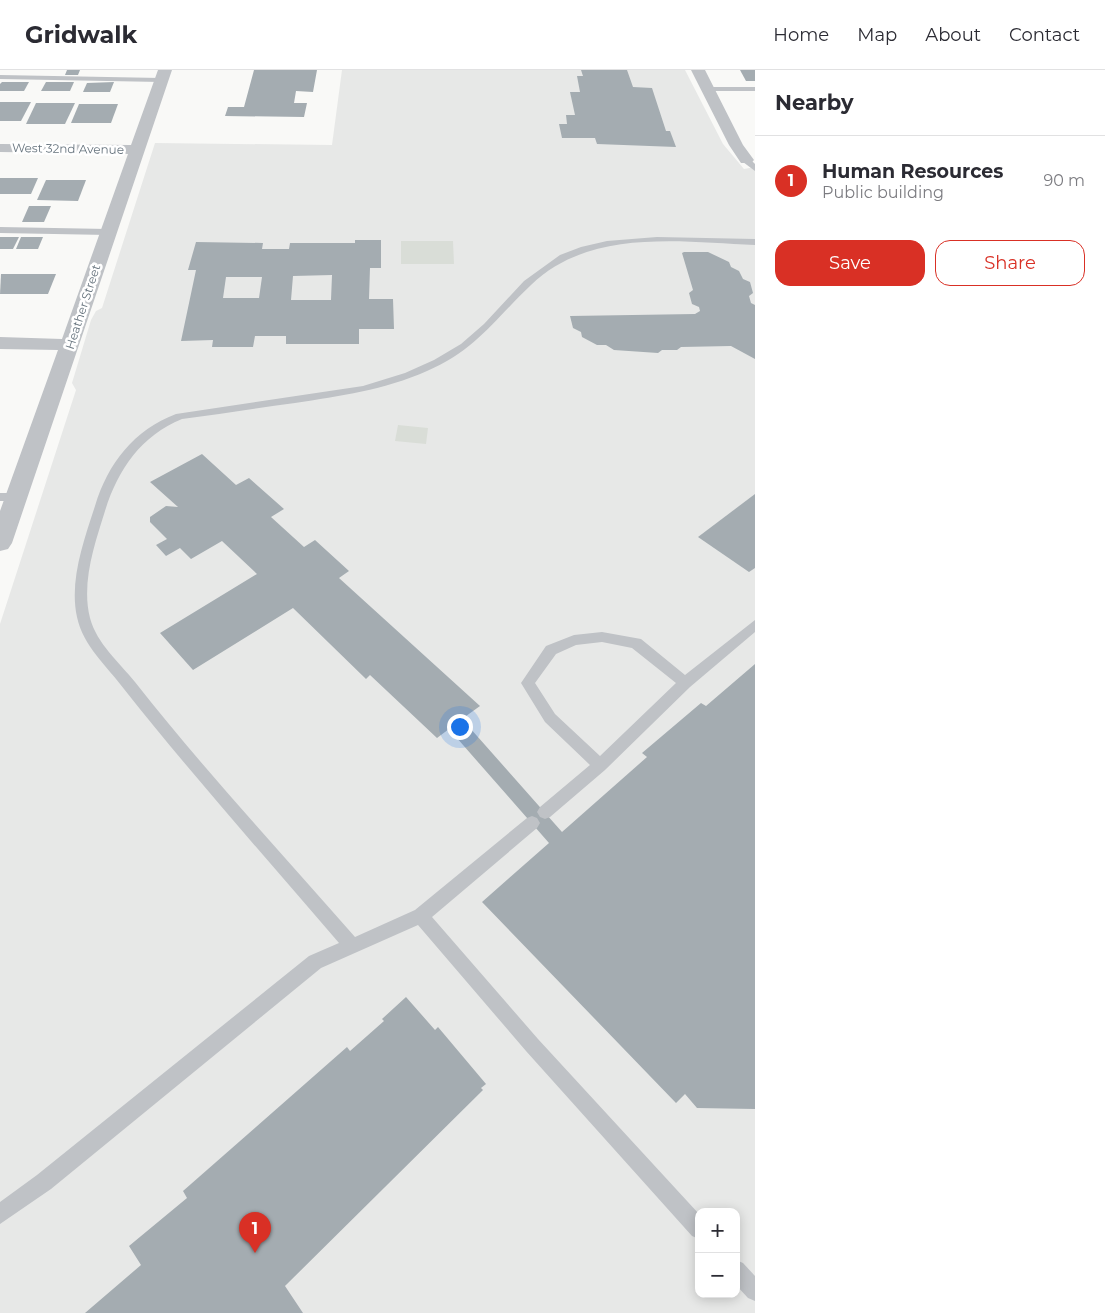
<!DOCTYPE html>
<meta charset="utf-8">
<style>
body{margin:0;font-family:Montserrat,sans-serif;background:#f2f2f3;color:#2b2b33}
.controls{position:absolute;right:15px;bottom:15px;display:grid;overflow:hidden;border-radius:10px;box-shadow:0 2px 12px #0003}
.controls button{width:45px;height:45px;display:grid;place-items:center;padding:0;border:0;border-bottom:1px solid #e1e1e2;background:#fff;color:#2b2b33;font:25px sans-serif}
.you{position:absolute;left:459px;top:656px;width:18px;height:18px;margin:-12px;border:4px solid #fff;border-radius:50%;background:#1a73e8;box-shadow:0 0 0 8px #1a73e833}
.badge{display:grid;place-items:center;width:32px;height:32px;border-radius:50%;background:#d93025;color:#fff;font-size:16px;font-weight:700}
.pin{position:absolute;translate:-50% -41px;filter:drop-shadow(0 1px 2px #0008)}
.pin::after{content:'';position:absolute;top:26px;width:18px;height:15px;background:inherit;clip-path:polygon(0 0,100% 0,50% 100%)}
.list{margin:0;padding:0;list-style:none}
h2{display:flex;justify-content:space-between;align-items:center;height:65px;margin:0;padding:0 20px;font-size:21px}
h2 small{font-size:16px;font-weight:400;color:#7c7c81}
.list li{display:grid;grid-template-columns:32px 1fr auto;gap:15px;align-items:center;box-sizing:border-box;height:90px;padding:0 20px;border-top:1px solid #e1e1e2}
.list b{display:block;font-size:19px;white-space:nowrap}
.list p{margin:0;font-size:16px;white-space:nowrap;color:#7c7c81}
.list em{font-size:16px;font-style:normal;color:#7c7c81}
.actions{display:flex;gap:10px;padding:15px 20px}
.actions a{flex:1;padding:11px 0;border:1px solid #d93025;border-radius:15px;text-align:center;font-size:18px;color:#d93025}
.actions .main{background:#d93025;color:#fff}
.map{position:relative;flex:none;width:755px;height:1243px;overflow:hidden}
header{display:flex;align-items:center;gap:30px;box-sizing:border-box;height:70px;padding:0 25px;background:#fff;border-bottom:1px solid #e1e1e2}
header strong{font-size:24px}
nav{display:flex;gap:28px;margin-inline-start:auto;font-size:18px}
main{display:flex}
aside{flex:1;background:#fff}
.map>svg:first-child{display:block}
</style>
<header>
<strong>Gridwalk</strong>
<nav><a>Home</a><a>Map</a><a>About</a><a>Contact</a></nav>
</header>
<main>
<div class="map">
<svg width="755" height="1243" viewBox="0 0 755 1243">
<rect width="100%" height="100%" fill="#f9f9f7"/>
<!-- built -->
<path fill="#e7e8e7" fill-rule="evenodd" d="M 342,0 L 685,0 L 723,74 L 744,99 L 755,97 L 755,1243 L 0,1243 L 0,554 L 76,320 L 72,313 L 91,250 L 96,241 L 102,238 L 155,73 L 332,75 ZM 699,1142 L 736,1142 L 736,1224 L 699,1224 Z"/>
<!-- green -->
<g fill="#d9ddd7">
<path d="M 401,171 L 453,171 L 454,194 L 401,194 Z"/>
<path d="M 398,355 L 428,358 L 426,374 L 395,371 Z"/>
</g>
<!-- building -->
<g fill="#a4acb1" fill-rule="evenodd">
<path d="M 67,0 L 80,0 L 78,5 L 65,5 Z"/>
<path d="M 254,0 L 317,0 L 313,22 L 296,21 L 294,33 L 307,33 L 304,47 L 225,46 L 228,37 L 244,37 Z"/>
<path d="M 581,0 L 627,0 L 633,17 L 652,18 L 666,61 L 670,61 L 676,77 L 597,74 L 595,68 L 562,68 L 559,54 L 567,54 L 566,45 L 575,45 L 570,22 L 580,22 L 577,6 L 583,6 Z"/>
<path d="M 740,0 L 755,0 L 755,11 L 746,11 Z"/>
<path d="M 2,12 L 29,12 L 24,21 L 0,21 L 0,14 Z"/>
<path d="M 46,12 L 74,12 L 70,21 L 41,21 Z"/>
<path d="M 114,12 L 110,22 L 83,22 L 87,13 Z"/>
<path d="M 0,32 L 31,32 L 21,51 L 0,51 Z"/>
<path d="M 36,33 L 75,33 L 65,54 L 26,54 Z"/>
<path d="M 79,34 L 118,34 L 111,53 L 71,53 Z"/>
<path d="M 0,108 L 38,108 L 31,124 L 0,124 Z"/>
<path d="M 46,110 L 86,110 L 78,131 L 37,130 Z"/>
<path d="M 29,136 L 51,136 L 44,152 L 22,152 Z"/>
<path d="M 0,167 L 19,167 L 13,179 L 0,179 Z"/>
<path d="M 21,167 L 43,167 L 38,179 L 16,179 Z"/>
<path d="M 355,170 L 381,170 L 381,198 L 370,198 L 369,229 L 393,229 L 394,259 L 359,259 L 359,274 L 286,274 L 286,266 L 255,266 L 253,277 L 212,277 L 213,270 L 181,271 L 196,200 L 188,200 L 196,172 L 263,173 L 262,179 L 289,179 L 290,173 L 355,173 ZM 332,205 L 331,230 L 291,230 L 293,206 ZM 226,207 L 262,207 L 259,228 L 223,228 Z"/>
<path d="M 684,182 L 708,182 L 729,192 L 731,197 L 739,201 L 743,209 L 750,212 L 753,223 L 749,226 L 751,233 L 755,235 L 755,289 L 731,276 L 681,277 L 677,280 L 662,280 L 658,283 L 614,280 L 606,275 L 597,275 L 582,267 L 581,262 L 573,258 L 570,246 L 695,244 L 700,241 L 699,237 L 692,234 L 689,223 L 693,220 L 682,183 Z"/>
<path d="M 1,204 L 56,204 L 48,224 L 0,224 Z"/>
<path d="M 202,384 L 236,415 L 249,408 L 284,439 L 271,447 L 304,477 L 315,470 L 349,501 L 339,508 L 480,636 L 462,649 L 562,762 L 647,687 L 642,683 L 701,633 L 706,636 L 755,594 L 755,1039 L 697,1038 L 685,1024 L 676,1033 L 482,832 L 549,773 L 449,659 L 437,668 L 370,605 L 366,609 L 293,538 L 193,600 L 160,563 L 257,504 L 222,471 L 191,489 L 180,478 L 166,486 L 156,475 L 167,469 L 150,452 L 150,447 L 166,436 L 178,437 L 150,412 Z"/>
<path d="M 755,424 L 755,498 L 749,502 L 698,467 Z"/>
<path d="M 406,927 L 435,960 L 438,957 L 486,1014 L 481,1018 L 483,1020 L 285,1216 L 303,1243 L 85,1243 L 141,1195 L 129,1176 L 187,1128 L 183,1121 L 347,977 L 350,981 L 384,951 L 382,949 Z"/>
</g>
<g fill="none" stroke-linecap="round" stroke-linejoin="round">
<!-- service -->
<g fill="#bfc2c6" fill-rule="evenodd">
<path d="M 0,5 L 161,8 L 165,10 L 161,12 L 0,9 Z"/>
<path d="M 707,17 L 755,17 L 755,21 L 704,21 L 703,19 Z"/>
<path d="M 743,88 L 749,88 L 755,94 L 755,101 L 743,92 Z"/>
<path d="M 0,157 L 108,159 L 112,162 L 108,165 L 0,163 Z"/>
<path d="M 657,167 L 755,169 L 755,175 C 680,172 590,158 531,215 C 494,250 476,280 427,301 C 384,320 340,326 295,333 C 257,338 220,344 182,349 C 141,366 118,399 105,441 C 95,473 81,513 90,548 C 97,574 119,592 135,612 C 204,700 281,782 355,867 L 415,840 L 527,748 L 532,746 L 537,748 L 540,753 L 537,758 L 432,847 L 538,969 L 699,1144 L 699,1169 L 692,1166 L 526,981 L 418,855 L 321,898 L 51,1119 L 0,1154 L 0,1132 L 37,1105 L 309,886 L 339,873 C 267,789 193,706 124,619 C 107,596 83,576 77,547 C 69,511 84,470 95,436 C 108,393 134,360 176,344 L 363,316 L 405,303 L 434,290 L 461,274 L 484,254 L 524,211 L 560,185 L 581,177 L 607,171 Z"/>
<path d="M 0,423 L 17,423 L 23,427 L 17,431 L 0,431 Z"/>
<path d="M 755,550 L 755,562 L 690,617 L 605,700 L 550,747 L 545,749 L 540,747 L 537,742 L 540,737 L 590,695 L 545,652 L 521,613 L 546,576 L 574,565 L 602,562 L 641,569 L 685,605 ZM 602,572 L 632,578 L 676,613 L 600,686 L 555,644 L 535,613 L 556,584 L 576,575 Z"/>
<path d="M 736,1190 L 743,1193 L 755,1206 L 755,1231 L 748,1228 L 736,1215 Z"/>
</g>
<!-- minor -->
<g fill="#bfc2c6" fill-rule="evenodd">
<path d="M 158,0 L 172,0 L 12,473 L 8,479 L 0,481 L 0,441 L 58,280 L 0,279 L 0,267 L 62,269 L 128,84 L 0,82 L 0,74 L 131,75 Z"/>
<path d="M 691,0 L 705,0 L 743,75 L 754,90 L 751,93 L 741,93 L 729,75 Z"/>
</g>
</g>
<g text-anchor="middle" stroke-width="5" stroke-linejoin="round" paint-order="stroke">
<!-- far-street labels -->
<g font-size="12" fill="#67747e" stroke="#fff">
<text transform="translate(68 79) rotate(1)" y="4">West 32nd Avenue</text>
<text transform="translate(83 237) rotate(-72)" y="4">Heather Street</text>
</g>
</g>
</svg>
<div class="controls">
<button>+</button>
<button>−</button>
</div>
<div class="you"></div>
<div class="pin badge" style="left:255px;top:1183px">1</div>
</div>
<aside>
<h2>Nearby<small></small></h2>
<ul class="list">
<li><span class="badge">1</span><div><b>Human Resources</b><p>Public building</p></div><em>90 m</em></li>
</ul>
<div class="actions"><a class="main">Save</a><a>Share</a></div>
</aside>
</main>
